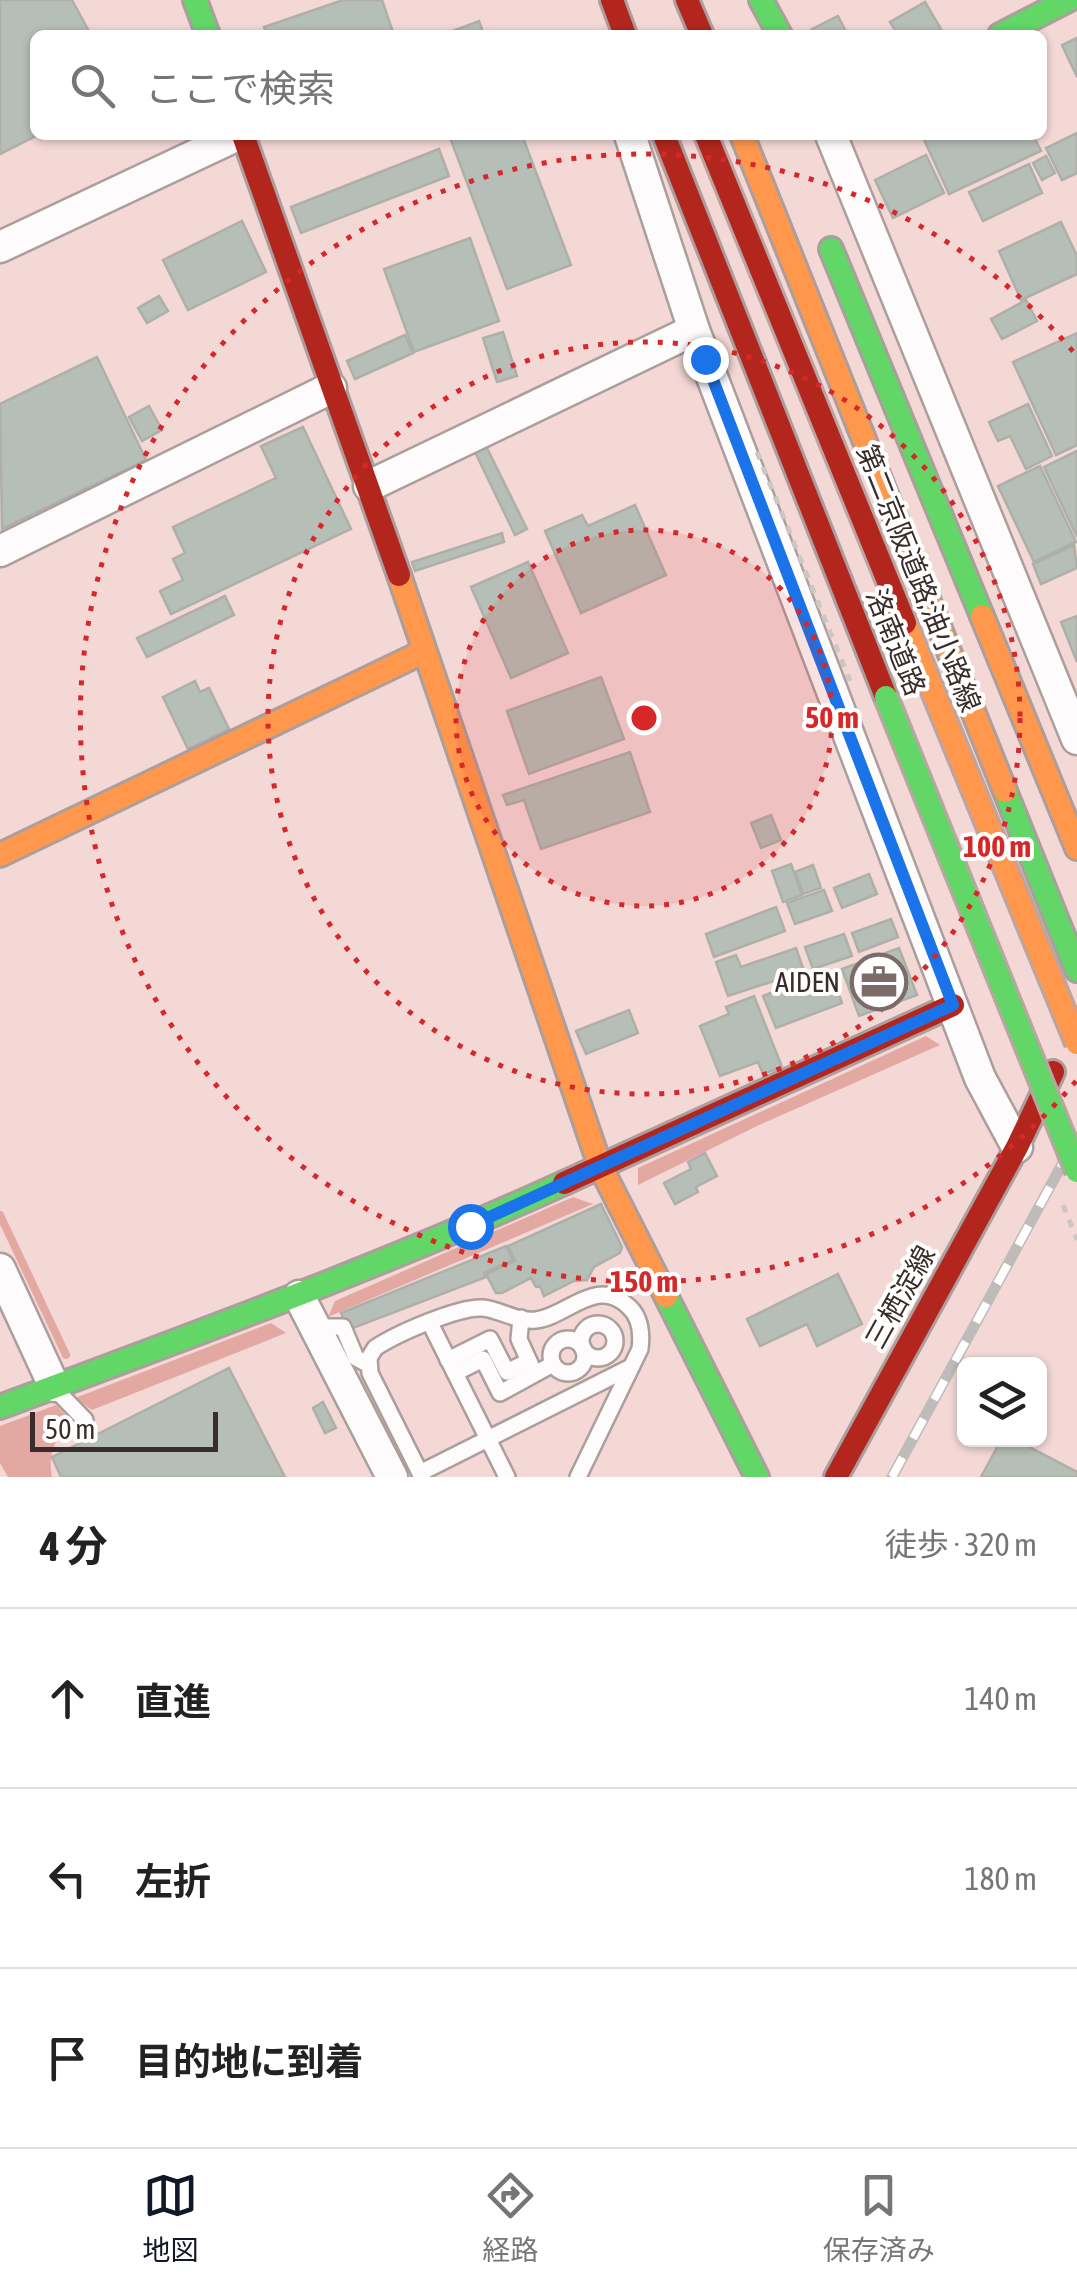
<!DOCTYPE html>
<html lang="ja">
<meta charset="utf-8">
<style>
body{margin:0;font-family:"Asap Condensed","Noto Sans JP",sans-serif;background:#f6f6f6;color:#222}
.controls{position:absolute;right:30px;bottom:30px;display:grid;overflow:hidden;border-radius:15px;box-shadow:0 2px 8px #0004}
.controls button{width:90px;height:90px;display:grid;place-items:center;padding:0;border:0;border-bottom:2px solid #e0e0e0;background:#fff;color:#222;font:50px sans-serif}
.scale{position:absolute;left:30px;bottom:25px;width:188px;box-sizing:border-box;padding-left:10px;border:5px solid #3a2c2a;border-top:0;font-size:28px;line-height:35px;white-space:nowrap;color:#3a2c2a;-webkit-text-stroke:8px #fff;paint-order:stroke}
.stop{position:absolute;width:30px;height:30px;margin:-22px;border:8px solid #1a73e8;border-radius:50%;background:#fff}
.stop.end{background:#1a73e8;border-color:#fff;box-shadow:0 2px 10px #0008}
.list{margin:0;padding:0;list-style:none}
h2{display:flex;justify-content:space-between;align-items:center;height:130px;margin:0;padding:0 40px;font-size:42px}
h2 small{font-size:32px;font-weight:400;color:#767676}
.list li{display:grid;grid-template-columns:65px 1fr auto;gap:30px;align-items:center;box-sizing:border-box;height:180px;padding:0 40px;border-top:2px solid #e0e0e0}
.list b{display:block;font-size:38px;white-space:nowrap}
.list em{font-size:32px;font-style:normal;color:#767676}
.icon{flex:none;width:55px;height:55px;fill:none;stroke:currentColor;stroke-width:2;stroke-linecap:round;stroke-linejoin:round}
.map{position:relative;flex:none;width:1077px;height:1477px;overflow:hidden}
.search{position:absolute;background:#fff;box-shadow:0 2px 8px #0004;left:30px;right:30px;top:30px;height:110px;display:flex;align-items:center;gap:25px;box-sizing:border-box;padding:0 35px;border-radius:15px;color:#767676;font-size:38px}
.sheet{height:670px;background:#fff}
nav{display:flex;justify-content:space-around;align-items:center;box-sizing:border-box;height:140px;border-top:2px solid #e0e0e0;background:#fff;font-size:28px;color:#767676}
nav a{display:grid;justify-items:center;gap:5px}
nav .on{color:#111827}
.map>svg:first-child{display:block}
</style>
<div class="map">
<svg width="1077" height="1477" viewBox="0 0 1077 1477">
<rect width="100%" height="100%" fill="#f4e4e2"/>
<!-- built -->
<path fill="#f3d8d6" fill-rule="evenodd" d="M 0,0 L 1077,0 L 1077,1477 L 0,1477 ZM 35,35 L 1042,35 L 1042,135 L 35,135 ZM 964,1364 L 1040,1364 L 1040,1440 L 964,1440 Z"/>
<!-- water -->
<g fill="#e3a8a2">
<path d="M 926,1036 L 940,1045 L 759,1125 L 638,1185 L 638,1168 Z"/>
<path d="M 573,1197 L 593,1204 L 328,1317 L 335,1301 Z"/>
<path d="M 271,1323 L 286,1333 L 92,1410 L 75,1398 Z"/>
<path d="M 56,1405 L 71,1421 C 55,1438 48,1453 52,1477 L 8,1477 L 0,1463 L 0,1426 Z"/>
</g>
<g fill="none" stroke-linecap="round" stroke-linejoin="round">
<!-- stream -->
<path stroke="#e3a8a2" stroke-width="8" d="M 0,1215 L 66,1355"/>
</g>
<!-- building -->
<g fill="#b6bfb7" stroke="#afafaa" stroke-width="2.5">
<path d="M 0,0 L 72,0 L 91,35 L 35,35 L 35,135 L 38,135 L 0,154 Z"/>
<path d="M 343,0 L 382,0 L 394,35 L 267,35 L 264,27 Z"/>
<path d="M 925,2 L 941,29 L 930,35 L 898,35 L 890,22 Z"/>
<path d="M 838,16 L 845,30 L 835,35 L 815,35 L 812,29 Z"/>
<path d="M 479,21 L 484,35 L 442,35 Z"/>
<path d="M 1077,38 L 1077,77 L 1062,45 Z"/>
<path d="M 1077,133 L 1077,173 L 1062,180 L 1046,148 Z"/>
<path d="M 449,135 L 522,135 L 571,265 L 507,289 Z"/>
<path d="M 922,135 L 1033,135 L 1041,151 L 949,194 Z"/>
<path d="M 439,149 L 449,176 L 301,233 L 291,207 Z"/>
<path d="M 926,155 L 944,193 L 893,218 L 875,180 Z"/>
<path d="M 1046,156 L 1055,173 L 1042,180 L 1033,163 Z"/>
<path d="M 1029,164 L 1042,193 L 983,221 L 969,192 Z"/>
<path d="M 242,221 L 266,272 L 188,310 L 163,260 Z"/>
<path d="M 1061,222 L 1077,256 L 1077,274 L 1021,300 L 999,251 Z"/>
<path d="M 470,238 L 499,321 L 414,352 L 384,269 Z"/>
<path d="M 159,296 L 168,311 L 147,323 L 138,308 Z"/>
<path d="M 1026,300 L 1037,321 L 1002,339 L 991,319 Z"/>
<path d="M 503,332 L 517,376 L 497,382 L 483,338 Z"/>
<path d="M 1077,333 L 1077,445 L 1056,455 L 1013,362 Z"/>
<path d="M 405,335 L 413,353 L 355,379 L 347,361 Z"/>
<path d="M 97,357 L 146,460 L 2,529 L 0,404 Z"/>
<path d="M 1028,404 L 1052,456 L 1026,469 L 1010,436 L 998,441 L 989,422 Z"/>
<path d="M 149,406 L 162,430 L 142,441 L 129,417 Z"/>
<path d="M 303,427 L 351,529 L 171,614 L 160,591 L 183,580 L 173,559 L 185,553 L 173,527 L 276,478 L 261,446 Z"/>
<path d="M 486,446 L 527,529 L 515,535 L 475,452 Z"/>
<path d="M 1077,451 L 1077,537 L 1044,467 Z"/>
<path d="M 1040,466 L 1076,542 L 1034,562 L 998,486 Z"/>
<path d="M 635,505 L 666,575 L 581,613 L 545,531 L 582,515 L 588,526 Z"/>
<path d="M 502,533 L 504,542 L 415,571 L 412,562 Z"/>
<path d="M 1074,545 L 1077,568 L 1041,584 L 1033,564 Z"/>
<path d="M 528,562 L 568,653 L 511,678 L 471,587 Z"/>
<path d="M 225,596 L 234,615 L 147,657 L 137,638 Z"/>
<path d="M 1077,616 L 1077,662 L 1061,622 Z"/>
<path d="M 601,677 L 624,739 L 529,774 L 507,711 Z"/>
<path d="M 195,681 L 200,692 L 209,688 L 229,729 L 188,749 L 163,697 Z"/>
<path d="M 630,752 L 650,812 L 541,849 L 524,800 L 507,805 L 503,795 Z"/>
<path d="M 771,815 L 781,840 L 761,848 L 751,823 Z"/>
<path d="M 791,864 L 802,895 L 783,902 L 772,871 Z"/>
<path d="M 813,865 L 821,888 L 803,894 L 795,872 Z"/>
<path d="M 869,874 L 877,894 L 842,908 L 834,888 Z"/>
<path d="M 824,890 L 832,911 L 795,924 L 787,903 Z"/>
<path d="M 776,907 L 785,931 L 714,957 L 706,934 Z"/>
<path d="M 891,919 L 898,937 L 859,952 L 852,933 Z"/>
<path d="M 844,934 L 852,956 L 813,969 L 805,947 Z"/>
<path d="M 796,948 L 804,971 L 728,996 L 716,962 L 736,955 L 741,967 Z"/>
<path d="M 899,948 L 917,995 L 859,1016 L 842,969 Z"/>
<path d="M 830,970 L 842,1003 L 776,1028 L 763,996 Z"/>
<path d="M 754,996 L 782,1067 L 763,1074 L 758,1062 L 720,1076 L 700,1026 L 729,1014 L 726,1007 Z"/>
<path d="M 629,1010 L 638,1033 L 586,1054 L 576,1031 Z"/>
<path d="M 705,1153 L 717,1176 L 696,1187 L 698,1192 L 675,1204 L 664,1183 L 691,1169 L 688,1162 Z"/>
<path d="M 601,1204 L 622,1247 L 620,1253 L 594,1267 L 587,1280 L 574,1281 L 544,1296 L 540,1286 L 536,1287 L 531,1278 L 502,1293 L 496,1293 L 486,1274 L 515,1261 L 508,1246 Z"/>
<path d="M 506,1246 L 513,1260 L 484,1273 L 486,1277 L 348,1330 L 341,1313 Z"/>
<path d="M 838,1274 L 862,1324 L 817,1346 L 807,1324 L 760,1346 L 747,1319 Z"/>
<path d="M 229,1368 L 285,1477 L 61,1477 L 52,1457 Z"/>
<path d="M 323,1402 L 336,1428 L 325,1433 L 313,1408 Z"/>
<path d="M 1001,1440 L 1016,1440 L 1077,1472 L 1077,1477 L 981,1477 Z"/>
</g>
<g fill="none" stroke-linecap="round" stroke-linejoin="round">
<!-- lane casing -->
<g stroke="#ab9e9c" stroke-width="20">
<g id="lane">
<path d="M 521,1318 L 519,1339 L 533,1370"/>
<path d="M 430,1323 L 507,1477"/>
<circle cx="598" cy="1341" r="17"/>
<path d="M 316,1327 L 343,1327 L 356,1358 L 369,1365"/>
<circle cx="568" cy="1356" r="17"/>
<path d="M 448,1360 L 490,1339 L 507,1372 L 529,1361"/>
<path d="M 455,1373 L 483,1359 L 500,1393 L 553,1364"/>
<path d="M 57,1391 L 85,1420"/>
<path d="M 420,1473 L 631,1367"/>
<path d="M 422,1477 L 370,1373 L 369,1358 L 375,1348 C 396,1334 459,1306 483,1308 C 501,1310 517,1322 536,1320 C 568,1316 596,1276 628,1306 C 641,1317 642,1333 640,1349 L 578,1477"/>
</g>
</g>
<!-- street casing -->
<g stroke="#ab9e9c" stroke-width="35">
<g id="street">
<path d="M 630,135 L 694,330 L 980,1078 L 1017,1147"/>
<path d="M 831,135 L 1077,739"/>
<path d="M 0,247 L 238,135"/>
<path d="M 369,486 L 694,330"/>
<path d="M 0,551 L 331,388"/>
<path d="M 0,1269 L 54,1386"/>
<path d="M 299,1296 L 392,1477"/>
</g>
</g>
<!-- fast casing -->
<g stroke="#ab9e9c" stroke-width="28">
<g id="fast">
<path d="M 195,0 L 208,35"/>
<path d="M 761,0 L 780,35"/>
<path d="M 1000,35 L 1068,0"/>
<path d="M 831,249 L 982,616"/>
<path d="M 1005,791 L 1077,970"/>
<path d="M 666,1296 L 757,1477"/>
<path d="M 0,1407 C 190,1336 380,1267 564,1183"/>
</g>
</g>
<!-- slow casing -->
<g stroke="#ab9e9c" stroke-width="28">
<g id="slow">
<path d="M 742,135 L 1005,791"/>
<path d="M 399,575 L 600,1166 L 666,1296"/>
<path d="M 982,616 L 1077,848"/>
<path d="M 0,855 L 423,652"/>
</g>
</g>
<!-- jam casing -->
<g stroke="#ab9e9c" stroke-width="28">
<g id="jam">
<path d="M 612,0 L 625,35"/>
<path d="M 687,0 L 702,35"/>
<path d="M 243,135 L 399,575"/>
<path d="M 664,135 L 886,697"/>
<path d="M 564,1183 L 953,1005"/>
<path d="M 836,1477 L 1017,1147 L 1053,1072"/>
</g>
</g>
<!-- lane -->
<use href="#lane" stroke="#fdfbfb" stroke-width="15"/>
<!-- street -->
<use href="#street" stroke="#fdfbfb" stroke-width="30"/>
<!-- fast -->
<use href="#fast" stroke="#63d668" stroke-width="22"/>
<!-- slow -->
<use href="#slow" stroke="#ff974d" stroke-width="22"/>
<!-- jam -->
<use href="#jam" stroke="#b3261e" stroke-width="22"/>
<!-- rail casing -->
<g stroke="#bfbbbb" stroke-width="11">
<path id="rail" d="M 892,1477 L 1077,1137"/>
</g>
<!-- rail -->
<use href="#rail" stroke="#fff" stroke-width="8" stroke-dasharray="22" stroke-linecap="butt"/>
<!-- fast-bridge casing -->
<g stroke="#bba5a2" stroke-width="28" stroke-linecap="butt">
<path id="fast-bridge" d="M 886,697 L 1077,1171"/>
</g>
<!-- slow-bridge casing -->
<g stroke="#bba5a2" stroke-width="28" stroke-linecap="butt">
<path id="slow-bridge" d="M 905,623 L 1077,1043"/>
</g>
<!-- jam-bridge casing -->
<g stroke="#bba5a2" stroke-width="28" stroke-linecap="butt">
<path id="jam-bridge" d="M 706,135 L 905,623"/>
</g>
<!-- path-bridge -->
<g stroke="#ccc7c5" stroke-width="5" stroke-dasharray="8 8" stroke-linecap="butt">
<path d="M 757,452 L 850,681"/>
<path d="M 1063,1205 L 1077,1240"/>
</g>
<!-- fast-bridge -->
<use href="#fast-bridge" stroke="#63d668" stroke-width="22"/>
<!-- slow-bridge -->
<use href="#slow-bridge" stroke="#ff974d" stroke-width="22"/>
<!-- jam-bridge -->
<use href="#jam-bridge" stroke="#b3261e" stroke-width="22"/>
</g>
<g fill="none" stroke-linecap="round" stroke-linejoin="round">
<!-- route -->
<path stroke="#1a73e8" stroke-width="12" d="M 470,1226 L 953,1005 L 705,359"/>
</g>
<!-- distance rings -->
<circle cx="644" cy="718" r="188" fill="#d62828" fill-opacity=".12"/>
<g fill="none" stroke="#d62828" stroke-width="5" stroke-dasharray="5 10">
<circle cx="644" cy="718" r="188"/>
<circle cx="644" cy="718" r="376"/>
<path d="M1076 1081A564 564 0 1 1 1076 355"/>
</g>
<!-- icons -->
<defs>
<g id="office-ring" transform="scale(2.875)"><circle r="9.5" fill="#fff" stroke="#7b6c6a" stroke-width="1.5"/><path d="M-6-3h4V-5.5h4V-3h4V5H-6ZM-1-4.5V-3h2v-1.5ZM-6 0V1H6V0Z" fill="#7b6c6a"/></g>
</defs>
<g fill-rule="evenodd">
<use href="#office-ring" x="879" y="982"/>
</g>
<g text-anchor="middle" stroke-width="8" stroke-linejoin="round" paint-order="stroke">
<!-- street labels -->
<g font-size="28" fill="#3a2c2a" stroke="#fff">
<text transform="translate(919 578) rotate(68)" y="10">第二京阪道路;油小路線</text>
<text transform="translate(896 642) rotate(68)" y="10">洛南道路</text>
<text transform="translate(900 1297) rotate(-61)" y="10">三栖淀線</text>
</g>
<!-- poi labels -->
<g font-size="28" fill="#3a2c2a" stroke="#fff" text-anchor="end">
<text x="840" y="992">AIDEN</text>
</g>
</g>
<circle cx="644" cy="718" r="15" fill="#d62828" stroke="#fff" stroke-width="5"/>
<g font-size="30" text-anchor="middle" font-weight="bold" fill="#d62828" stroke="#fff" stroke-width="8" stroke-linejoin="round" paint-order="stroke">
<text x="832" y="728">50 m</text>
<text x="997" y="857">100 m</text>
<text x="644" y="1292">150 m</text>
</g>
</svg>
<div class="controls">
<button><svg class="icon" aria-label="layers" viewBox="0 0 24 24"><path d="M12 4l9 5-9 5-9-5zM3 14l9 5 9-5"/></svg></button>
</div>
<div class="scale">50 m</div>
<div class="stop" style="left:470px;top:1226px"></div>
<div class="stop end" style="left:705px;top:359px"></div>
<div class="search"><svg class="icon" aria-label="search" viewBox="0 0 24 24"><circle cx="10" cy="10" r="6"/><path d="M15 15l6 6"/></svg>ここで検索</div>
</div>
<section class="sheet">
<h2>4 分<small>徒歩 · 320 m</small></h2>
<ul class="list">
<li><svg class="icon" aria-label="ahead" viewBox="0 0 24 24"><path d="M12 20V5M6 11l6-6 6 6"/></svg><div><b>直進</b></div><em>140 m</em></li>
<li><svg class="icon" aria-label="left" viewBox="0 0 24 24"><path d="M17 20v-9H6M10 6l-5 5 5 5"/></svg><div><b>左折</b></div><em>180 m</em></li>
<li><svg class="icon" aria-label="arrive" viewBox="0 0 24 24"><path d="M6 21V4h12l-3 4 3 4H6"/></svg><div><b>目的地に到着</b></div></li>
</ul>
</section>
<nav>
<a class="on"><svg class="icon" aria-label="map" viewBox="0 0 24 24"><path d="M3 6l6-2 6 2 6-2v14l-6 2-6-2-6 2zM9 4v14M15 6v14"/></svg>地図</a>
<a><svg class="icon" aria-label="directions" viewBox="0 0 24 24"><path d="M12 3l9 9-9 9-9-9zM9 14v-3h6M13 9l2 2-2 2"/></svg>経路</a>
<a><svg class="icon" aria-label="saved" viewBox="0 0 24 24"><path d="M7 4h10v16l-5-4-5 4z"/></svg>保存済み</a>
</nav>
